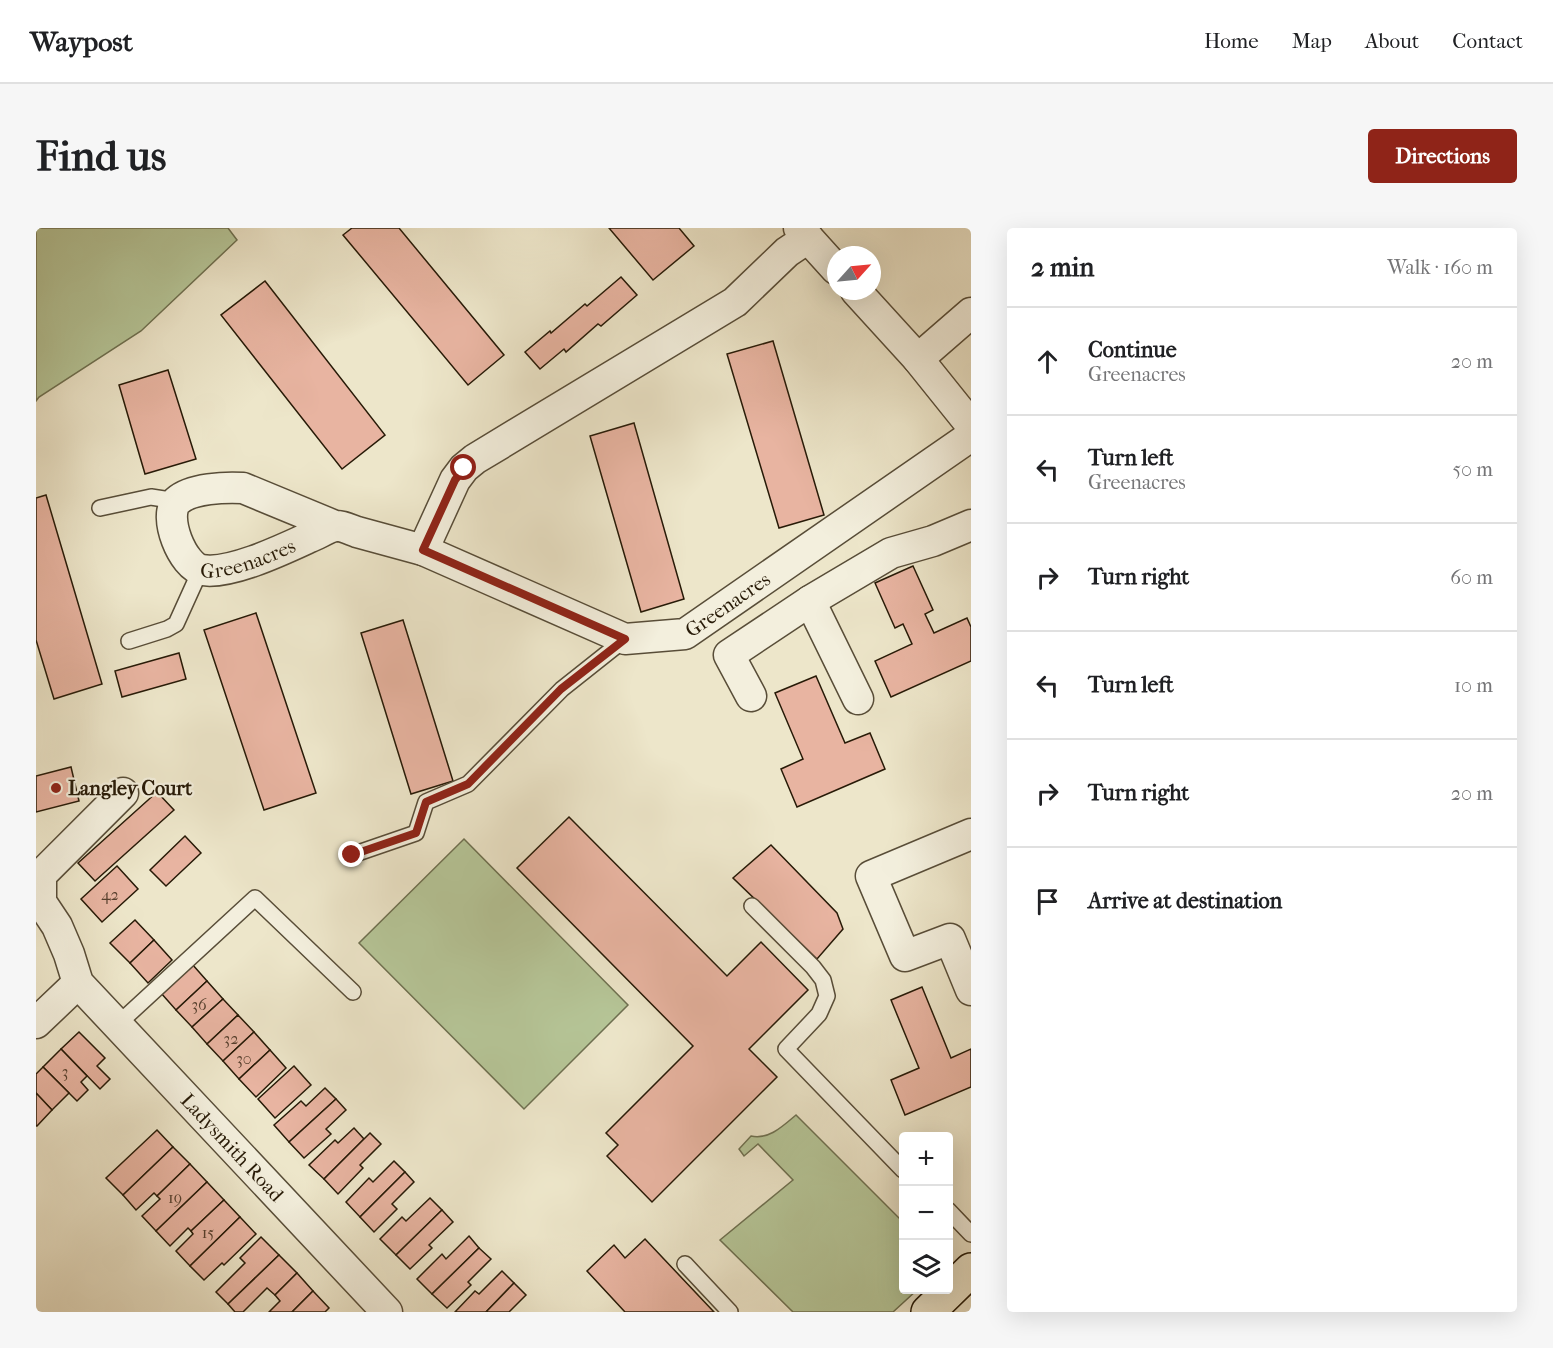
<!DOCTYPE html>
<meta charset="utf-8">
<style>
body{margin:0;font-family:"IM FELL French Canon",serif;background:#f6f6f6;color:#202124}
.controls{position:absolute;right:18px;bottom:18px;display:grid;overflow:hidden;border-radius:6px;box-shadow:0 6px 24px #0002}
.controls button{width:54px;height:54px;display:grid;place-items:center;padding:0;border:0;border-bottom:2px solid #e0e0e0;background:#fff;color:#202124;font:30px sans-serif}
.compass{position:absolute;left:791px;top:18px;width:54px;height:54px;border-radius:50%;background:#fff;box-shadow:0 6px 24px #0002;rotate:63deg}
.stop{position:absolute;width:18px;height:18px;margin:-14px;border:4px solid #8f2418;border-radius:50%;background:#fff}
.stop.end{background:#8f2418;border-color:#fff;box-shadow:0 2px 6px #0008}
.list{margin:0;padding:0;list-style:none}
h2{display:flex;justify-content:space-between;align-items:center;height:78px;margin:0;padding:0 24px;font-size:26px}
h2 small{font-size:20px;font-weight:400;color:#757577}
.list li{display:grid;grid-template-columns:39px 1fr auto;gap:18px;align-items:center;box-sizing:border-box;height:108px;padding:0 24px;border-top:2px solid #e0e0e0}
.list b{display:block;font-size:22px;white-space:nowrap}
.list p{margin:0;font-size:20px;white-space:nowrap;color:#757577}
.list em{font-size:20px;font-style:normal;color:#757577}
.icon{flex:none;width:33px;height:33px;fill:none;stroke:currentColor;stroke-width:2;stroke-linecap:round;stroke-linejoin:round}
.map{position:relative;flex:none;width:935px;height:1084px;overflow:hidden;border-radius:6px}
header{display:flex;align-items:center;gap:36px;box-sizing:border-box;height:84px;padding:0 30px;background:#fff;border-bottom:2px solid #e0e0e0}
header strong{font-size:28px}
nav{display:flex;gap:33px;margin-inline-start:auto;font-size:21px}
.intro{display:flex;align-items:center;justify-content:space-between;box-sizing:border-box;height:144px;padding:0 36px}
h1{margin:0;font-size:42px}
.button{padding:15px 27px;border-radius:6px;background:#8f2418;color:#fff;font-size:21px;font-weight:700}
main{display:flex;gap:36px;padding:0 36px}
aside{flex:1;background:#fff;border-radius:6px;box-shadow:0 6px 24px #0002}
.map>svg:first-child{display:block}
</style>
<header>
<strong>Waypost</strong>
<nav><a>Home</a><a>Map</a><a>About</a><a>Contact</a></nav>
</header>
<div class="intro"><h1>Find us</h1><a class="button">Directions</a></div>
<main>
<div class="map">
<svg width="935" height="1084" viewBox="0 0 935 1084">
<rect width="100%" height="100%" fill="#ede6ca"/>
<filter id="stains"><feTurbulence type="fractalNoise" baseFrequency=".00333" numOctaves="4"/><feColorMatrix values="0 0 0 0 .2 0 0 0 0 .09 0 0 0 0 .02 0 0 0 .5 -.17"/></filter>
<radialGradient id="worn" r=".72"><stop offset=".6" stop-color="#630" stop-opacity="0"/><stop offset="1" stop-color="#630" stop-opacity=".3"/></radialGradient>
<!-- green -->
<g fill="#b6c698" stroke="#6e7050" stroke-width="1.5">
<path d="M 0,0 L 192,0 L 201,12 L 105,103 L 3,169 L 0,173 Z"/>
<path d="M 428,611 L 592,777 L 488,881 L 323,715 Z"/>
<path d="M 760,887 L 867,994 L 867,1062 L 881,1062 L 857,1084 L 757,1084 L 684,1012 L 757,952 L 722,916 L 708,928 L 703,921 L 715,908 C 733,912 747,898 760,887 Z"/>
</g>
<!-- building -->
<g fill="#e8b4a1" stroke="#271a07" stroke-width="1.5">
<path d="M 316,0 L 363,0 L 468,127 L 432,157 L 307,7 Z"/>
<path d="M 573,0 L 643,0 L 658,18 L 617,52 Z"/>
<path d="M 585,49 L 601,67 L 565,98 L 562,96 L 530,124 L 528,121 L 504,141 L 489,124 L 514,103 L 515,105 L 549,76 L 551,78 Z"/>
<path d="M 229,53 L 349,207 L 306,241 L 185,87 Z"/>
<path d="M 737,113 L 788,287 L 743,300 L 691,126 Z"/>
<path d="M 132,142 L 160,231 L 109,246 L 83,157 Z"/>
<path d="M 598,195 L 648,371 L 605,384 L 554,208 Z"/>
<path d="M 10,267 L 66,456 L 18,471 L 0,412 L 0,270 Z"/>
<path d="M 877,338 L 897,382 L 889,386 L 898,405 L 931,390 L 935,399 L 935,433 L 855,469 L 839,433 L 876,416 L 867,396 L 859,400 L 839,355 Z"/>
<path d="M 220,385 L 280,565 L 228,582 L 168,402 Z"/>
<path d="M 367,392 L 417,553 L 375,566 L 325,405 Z"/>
<path d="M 143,425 L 150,451 L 86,469 L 79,443 Z"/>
<path d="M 780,448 L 809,515 L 834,505 L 849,541 L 761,579 L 745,541 L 767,531 L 739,465 Z"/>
<path d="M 35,539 L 43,573 L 0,584 L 0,548 Z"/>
<path d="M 121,564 L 138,582 L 59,653 L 42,635 Z"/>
<path d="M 533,589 L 691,748 L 725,714 L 772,762 L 713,821 L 741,849 L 616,974 L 571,928 L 582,917 L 570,905 L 657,818 L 481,640 Z"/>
<path d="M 149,608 L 165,625 L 130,658 L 114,642 Z"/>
<path d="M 735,617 L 801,685 L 807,701 L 781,731 L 697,650 Z"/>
<path d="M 81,638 L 102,661 L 66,694 L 45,671 Z"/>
<path d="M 99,692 L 118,712 L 94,735 L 74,715 Z"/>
<path d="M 118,712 L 136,732 L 112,755 L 94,735 Z"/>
<path d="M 156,736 L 171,753 L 140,782 L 125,765 Z"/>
<path d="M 171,753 L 187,771 L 156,799 L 140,782 Z"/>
<path d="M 886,759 L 915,830 L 935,821 L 935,859 L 869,887 L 855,852 L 883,840 L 855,772 Z"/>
<path d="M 187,771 L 202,787 L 171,816 L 156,799 Z"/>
<path d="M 202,787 L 218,804 L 187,833 L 171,816 Z"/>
<path d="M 43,804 L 69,830 L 61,838 L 74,851 L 64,861 L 25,821 Z"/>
<path d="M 218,804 L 234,822 L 203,851 L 187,833 Z"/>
<path d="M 25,821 L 51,848 L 45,854 L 52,862 L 41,873 L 7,839 Z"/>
<path d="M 234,822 L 250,840 L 220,869 L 203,851 Z"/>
<path d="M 258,838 L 275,857 L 239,890 L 222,871 Z"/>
<path d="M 7,839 L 33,865 L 16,882 L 0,865 L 0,846 Z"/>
<path d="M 289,860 L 300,871 L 253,914 L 238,897 L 265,873 L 270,878 Z"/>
<path d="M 0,865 L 16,882 L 1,898 L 0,898 Z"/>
<path d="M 300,871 L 310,882 L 290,901 L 295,906 L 268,930 L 253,914 Z"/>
<path d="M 318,900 L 328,911 L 288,951 L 273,937 L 299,912 L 302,915 Z"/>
<path d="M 121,902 L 137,919 L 87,967 L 70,950 Z"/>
<path d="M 334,905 L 345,916 L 324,937 L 327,940 L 302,966 L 288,951 Z"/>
<path d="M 137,919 L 154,936 L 121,968 L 118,965 L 100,982 L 87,967 Z"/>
<path d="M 358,933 L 369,944 L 324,989 L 310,974 L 333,950 L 337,954 Z"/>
<path d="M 154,936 L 171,954 L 120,1003 L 106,988 L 124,971 L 121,968 Z"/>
<path d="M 369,944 L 378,954 L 356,976 L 361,981 L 338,1004 L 324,989 Z"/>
<path d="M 171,954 L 188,972 L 155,1003 L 152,1000 L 134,1018 L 120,1003 Z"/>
<path d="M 394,970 L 406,982 L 360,1027 L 344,1011 L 366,989 L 370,993 Z"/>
<path d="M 188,972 L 204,989 L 154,1038 L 140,1023 L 157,1006 L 155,1003 Z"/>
<path d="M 406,982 L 417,994 L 393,1017 L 396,1020 L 374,1041 L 360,1027 Z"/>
<path d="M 204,989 L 220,1006 L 188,1037 L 186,1035 L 168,1052 L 154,1038 Z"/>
<path d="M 433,1008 L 443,1020 L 396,1066 L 381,1051 L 406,1026 L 410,1031 Z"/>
<path d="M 225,1009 L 243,1027 L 192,1076 L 180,1064 L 209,1035 L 204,1030 Z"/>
<path d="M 609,1011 L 678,1084 L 589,1084 L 551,1043 L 578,1017 L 589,1030 Z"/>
<path d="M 443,1020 L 455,1031 L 432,1054 L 435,1057 L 411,1080 L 396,1066 Z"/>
<path d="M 243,1027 L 261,1045 L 239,1067 L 231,1060 L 207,1084 L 199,1084 L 192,1076 Z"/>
<path d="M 466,1043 L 478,1055 L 450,1084 L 419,1084 L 439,1063 L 443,1066 Z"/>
<path d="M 261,1045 L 277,1063 L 256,1084 L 233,1084 L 244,1073 L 239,1067 Z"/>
<path d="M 478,1055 L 490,1067 L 473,1084 L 450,1084 Z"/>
<path d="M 277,1063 L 293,1080 L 289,1084 L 256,1084 Z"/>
</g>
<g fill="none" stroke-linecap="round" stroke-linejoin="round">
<!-- service casing -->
<g stroke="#584d38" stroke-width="18">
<g id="service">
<path d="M 64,280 L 115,269 L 141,273"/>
<path d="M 93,413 L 131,401 L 140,396 L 164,343"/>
<path d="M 316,627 L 380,605 L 390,574 L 432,556 L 526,461 L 589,411"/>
<path d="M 716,678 L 777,739 L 787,752 L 791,768 L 783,786 L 750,821 L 867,942"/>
<path d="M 81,797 L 219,670 L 317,764"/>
<path d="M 912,982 L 935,1006"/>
<path d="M 649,1036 L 694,1084"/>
</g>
</g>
<!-- minor casing -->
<g stroke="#584d38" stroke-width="33">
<g id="minor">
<path d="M 763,0 L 800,41"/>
<path id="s1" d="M 772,10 L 751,24 L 699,74 L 439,231 L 428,240 L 419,252 L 387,322 L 589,411 L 649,406 L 935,208"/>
<path d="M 820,63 L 882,131 L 935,197"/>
<path d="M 882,131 L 935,85"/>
<path id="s2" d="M 299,298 L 207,260 C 190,259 155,260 141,273 C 126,288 147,339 166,342 C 194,347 248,321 274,309 C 280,307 293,299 299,298 C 305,297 315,302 321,304 C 343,310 365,316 387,322"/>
<path d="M 774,373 L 822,471"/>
<path d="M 715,468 L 693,427 L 774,373 L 855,325 L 897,313 L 935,297"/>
<path id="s3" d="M 87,565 L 5,647 L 5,674 L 21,698 L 33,726 L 42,755 L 351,1084"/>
<path d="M 935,606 L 835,648 L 869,728 L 914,711 L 935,762"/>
<path d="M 0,795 L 42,755"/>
</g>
</g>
<!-- primary casing -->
<g stroke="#271a07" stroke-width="36">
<path id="primary" d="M 892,1084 L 935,1042"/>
</g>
<!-- service -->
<use href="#service" stroke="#f3efdd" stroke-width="15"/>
<!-- minor -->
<use href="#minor" stroke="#f3efdd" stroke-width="30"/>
<!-- primary -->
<use href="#primary" stroke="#ede6ca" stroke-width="33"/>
</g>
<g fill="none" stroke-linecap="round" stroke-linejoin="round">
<!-- route -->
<path stroke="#8f2418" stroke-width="8" d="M 316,627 L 380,605 L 390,574 L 432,556 L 525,461 L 589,411 L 387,322 L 419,252 L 428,240"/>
</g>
<!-- markers -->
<circle fill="#8f2418" stroke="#f3efdd" stroke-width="2" cx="20" cy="560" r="6"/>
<g text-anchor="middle" stroke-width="4.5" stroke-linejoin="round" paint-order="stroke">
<!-- number labels -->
<g font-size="16" fill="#57402e">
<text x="74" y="672">42</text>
<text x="163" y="782">36</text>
<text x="195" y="816">32</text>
<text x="208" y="836">30</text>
<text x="29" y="849">3</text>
<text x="139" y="975">19</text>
<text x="172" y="1010">15</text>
</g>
<!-- street labels -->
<g font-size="20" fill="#271a07" stroke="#f3efdd">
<text dy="7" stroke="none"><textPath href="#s2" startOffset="297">Greenacres</textPath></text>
<text dy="7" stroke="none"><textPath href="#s1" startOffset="840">Greenacres</textPath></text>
<text dy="7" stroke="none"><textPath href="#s3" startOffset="458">Ladysmith Road</textPath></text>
</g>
<!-- poi labels -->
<g font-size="20" font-weight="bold" fill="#271a07" stroke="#f3efdd" text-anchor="start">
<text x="32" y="567">Langley Court</text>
</g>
</g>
<rect width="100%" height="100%" filter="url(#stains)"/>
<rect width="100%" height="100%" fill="url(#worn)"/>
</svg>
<div class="controls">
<button>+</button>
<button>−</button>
<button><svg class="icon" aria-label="layers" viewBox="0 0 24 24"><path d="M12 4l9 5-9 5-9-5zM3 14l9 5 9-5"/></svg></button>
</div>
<svg class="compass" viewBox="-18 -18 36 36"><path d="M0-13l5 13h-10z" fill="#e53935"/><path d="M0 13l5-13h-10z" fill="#757577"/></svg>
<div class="stop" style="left:428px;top:240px"></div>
<div class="stop end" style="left:316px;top:627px"></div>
</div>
<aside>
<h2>2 min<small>Walk · 160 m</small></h2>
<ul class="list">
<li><svg class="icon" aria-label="ahead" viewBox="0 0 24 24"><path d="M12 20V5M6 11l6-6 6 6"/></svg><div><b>Continue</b><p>Greenacres</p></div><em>20 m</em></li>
<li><svg class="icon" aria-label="left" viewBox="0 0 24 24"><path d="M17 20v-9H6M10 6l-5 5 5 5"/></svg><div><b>Turn left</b><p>Greenacres</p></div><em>50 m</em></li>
<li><svg class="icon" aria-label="right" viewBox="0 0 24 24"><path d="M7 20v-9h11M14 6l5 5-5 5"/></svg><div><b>Turn right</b></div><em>60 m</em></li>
<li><svg class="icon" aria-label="left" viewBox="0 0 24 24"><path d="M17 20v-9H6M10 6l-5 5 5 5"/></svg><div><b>Turn left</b></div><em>10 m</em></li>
<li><svg class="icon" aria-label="right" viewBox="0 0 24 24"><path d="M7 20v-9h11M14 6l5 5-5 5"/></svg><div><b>Turn right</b></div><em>20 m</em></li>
<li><svg class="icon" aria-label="arrive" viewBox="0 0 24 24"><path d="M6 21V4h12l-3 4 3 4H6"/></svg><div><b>Arrive at destination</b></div></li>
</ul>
</aside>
</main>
